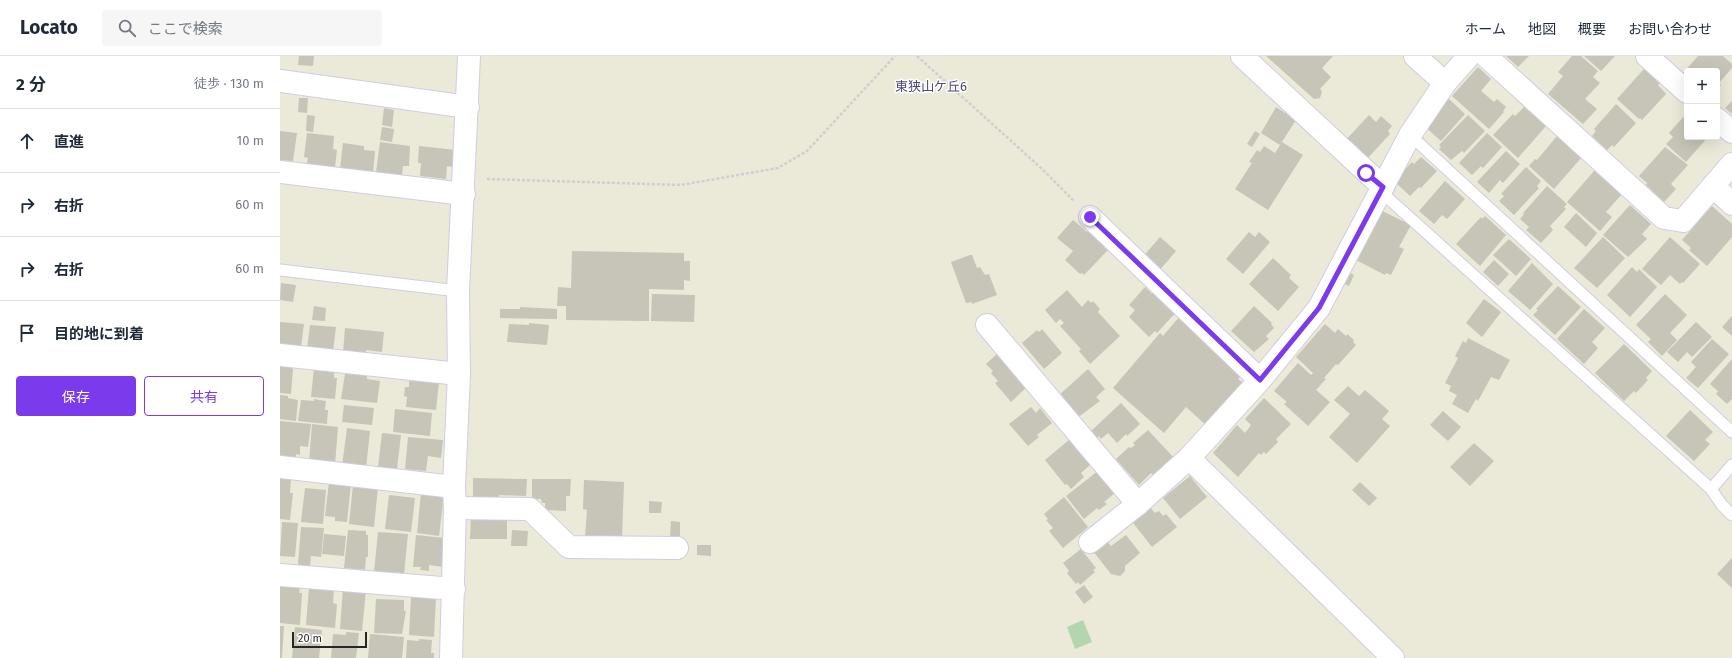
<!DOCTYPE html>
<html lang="ja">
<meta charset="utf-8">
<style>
body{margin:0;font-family:"Fira Sans","Noto Sans JP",sans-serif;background:#f6f6f7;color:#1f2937}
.controls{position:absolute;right:12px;top:12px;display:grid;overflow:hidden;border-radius:4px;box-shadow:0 4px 16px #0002}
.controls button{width:36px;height:36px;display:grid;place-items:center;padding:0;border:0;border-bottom:1px solid #e0e1e3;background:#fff;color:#1f2937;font:20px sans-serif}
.scale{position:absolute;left:12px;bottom:10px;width:75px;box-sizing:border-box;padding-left:4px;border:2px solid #272727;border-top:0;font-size:11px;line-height:14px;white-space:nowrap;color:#272727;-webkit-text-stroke:3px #fff;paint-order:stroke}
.stop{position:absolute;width:12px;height:12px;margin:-9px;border:3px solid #7c3aed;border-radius:50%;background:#fff}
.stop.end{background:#7c3aed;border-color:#fff;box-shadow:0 1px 4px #0008}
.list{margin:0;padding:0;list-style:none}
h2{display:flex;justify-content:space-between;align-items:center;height:52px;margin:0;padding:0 16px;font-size:17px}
h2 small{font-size:13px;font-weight:400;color:#747a83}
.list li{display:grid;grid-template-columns:26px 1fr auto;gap:12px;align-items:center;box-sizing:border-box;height:64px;padding:0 16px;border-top:1px solid #e0e1e3}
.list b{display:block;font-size:15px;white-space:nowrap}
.list em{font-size:13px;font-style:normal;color:#747a83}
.actions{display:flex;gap:8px;padding:12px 16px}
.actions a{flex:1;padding:9px 0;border:1px solid #7c3aed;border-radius:4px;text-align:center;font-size:14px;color:#7c3aed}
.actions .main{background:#7c3aed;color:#fff}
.icon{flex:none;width:22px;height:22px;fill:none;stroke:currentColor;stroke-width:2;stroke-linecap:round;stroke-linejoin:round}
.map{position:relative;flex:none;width:1452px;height:602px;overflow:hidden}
header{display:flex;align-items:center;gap:24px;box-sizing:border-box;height:56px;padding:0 20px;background:#fff;border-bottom:1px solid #e0e1e3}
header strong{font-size:19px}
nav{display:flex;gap:22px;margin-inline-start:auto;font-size:14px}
.search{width:280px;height:36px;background:#f6f6f7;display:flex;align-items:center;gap:10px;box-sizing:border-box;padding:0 14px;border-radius:4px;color:#747a83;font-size:15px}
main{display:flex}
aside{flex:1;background:#fff}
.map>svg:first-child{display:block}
</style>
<header>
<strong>Locato</strong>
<div class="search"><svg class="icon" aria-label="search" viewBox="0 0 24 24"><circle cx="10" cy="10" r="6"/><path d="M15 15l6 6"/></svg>ここで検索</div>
<nav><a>ホーム</a><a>地図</a><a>概要</a><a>お問い合わせ</a></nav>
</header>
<main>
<aside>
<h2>2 分<small>徒歩 · 130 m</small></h2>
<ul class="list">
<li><svg class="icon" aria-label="ahead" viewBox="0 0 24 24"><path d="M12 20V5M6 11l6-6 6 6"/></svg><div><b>直進</b></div><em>10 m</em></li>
<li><svg class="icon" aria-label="right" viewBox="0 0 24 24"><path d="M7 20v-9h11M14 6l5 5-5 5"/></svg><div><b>右折</b></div><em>60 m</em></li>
<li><svg class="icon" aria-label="right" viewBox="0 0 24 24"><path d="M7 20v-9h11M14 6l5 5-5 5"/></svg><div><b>右折</b></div><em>60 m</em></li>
<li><svg class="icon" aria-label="arrive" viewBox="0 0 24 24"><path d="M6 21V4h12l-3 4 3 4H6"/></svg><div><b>目的地に到着</b></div></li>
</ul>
<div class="actions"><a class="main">保存</a><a>共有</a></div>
</aside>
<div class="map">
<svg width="1452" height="602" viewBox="0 0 1452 602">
<rect width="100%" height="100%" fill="#ebe9d8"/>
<!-- cemetery -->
<path fill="#b4d5ae" d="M 803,564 L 812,586 L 795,593 L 787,571 Z"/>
<!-- building -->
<g fill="#c6c5b8">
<path d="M 19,0 L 34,0 L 33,10 L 18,9 Z"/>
<path d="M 986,0 L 1053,0 L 1042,12 L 1051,21 L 1040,33 L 1042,35 L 1040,42 L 1034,43 Z"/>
<path d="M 1226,0 L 1249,0 L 1238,11 Z"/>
<path d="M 1292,0 L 1301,0 L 1318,15 L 1313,21 L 1320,27 L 1305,43 L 1317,53 L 1303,68 L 1268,38 L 1283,20 L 1278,16 Z"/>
<path d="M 1304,0 L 1335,0 L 1321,15 Z"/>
<path d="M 1418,0 L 1443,0 L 1452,8 L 1452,12 L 1439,27 L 1441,29 L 1437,33 L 1437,15 L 1407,15 L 1407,20 L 1403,17 Z"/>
<path d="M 1198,11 L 1211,23 L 1201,35 L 1214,46 L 1217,43 L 1226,51 L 1223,55 L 1224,56 L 1209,73 L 1172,40 Z"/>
<path d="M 1364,13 L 1380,27 L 1378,29 L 1386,38 L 1362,64 L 1360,62 L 1359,63 L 1337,43 Z"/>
<path d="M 19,42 L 28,42 L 27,57 L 18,56 Z"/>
<path d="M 1169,43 L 1185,58 L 1161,85 L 1144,70 Z"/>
<path d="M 1452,45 L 1452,58 L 1445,52 Z"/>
<path d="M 1336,48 L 1356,67 L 1334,91 L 1332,89 L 1327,94 L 1312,80 L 1316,75 L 1314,73 Z"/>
<path d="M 996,51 L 1016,64 L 1000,89 L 981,77 Z"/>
<path d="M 1244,51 L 1266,70 L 1238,102 L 1213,79 L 1233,58 L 1235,60 Z"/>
<path d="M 104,52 L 114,54 L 112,71 L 102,69 Z"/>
<path d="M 1407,57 L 1407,81 L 1428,81 L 1406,106 L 1386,88 L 1393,81 L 1389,77 Z"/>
<path d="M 27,59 L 35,60 L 33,76 L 26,75 Z"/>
<path d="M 1089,59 L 1096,66 L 1101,60 L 1112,70 L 1108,75 L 1110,78 L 1086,104 L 1065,85 Z"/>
<path d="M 1188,59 L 1205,75 L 1184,97 L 1182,95 L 1171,104 L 1159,93 L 1161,91 L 1159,89 Z"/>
<path d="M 102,71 L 114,73 L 112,86 L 100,84 Z"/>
<path d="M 0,75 L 17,77 L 13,105 L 0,104 Z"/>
<path d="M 975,75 L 980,78 L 972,91 L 967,88 Z"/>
<path d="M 27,77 L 54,80 L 53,93 L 57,94 L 55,111 L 27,108 L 28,102 L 24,101 Z"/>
<path d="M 1207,77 L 1222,91 L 1203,112 L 1201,110 L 1192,119 L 1179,107 Z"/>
<path d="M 1277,80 L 1301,102 L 1274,133 L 1249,110 L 1255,103 L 1257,104 Z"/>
<path d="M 100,86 L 130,90 L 129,110 L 123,110 L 122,120 L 96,116 Z"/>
<path d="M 1002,86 L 1023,99 L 988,154 L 955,133 L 972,107 L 969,106 L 977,94 L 980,96 L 984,90 L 995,97 Z"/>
<path d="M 63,87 L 84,90 L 84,94 L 95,95 L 93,117 L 60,113 Z"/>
<path d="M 139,90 L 176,94 L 174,111 L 167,110 L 166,123 L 140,120 L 141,107 L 138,107 Z"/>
<path d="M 1385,91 L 1408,109 L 1391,128 L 1396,133 L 1384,146 L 1366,129 L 1367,127 L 1359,120 Z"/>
<path d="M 1226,95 L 1240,108 L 1223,127 L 1220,124 L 1209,137 L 1197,126 Z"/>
<path d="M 1141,101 L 1157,115 L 1141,132 L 1139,131 L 1130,140 L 1114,125 L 1132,106 L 1134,108 Z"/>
<path d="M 1246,111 L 1261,125 L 1257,130 L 1259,132 L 1234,159 L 1219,145 L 1224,140 L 1221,138 Z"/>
<path d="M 1315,114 L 1342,138 L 1326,156 L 1332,161 L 1320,175 L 1287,146 Z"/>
<path d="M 1165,125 L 1185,143 L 1167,163 L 1162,159 L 1154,168 L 1139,155 Z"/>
<path d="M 1267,130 L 1287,148 L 1284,151 L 1286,153 L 1270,170 L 1273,174 L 1261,187 L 1246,174 L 1249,171 L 1240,163 L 1244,158 L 1243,157 Z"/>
<path d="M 1350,149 L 1371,168 L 1362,178 L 1367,183 L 1348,201 L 1323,179 Z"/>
<path d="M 1432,150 L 1452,168 L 1452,181 L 1427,210 L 1409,194 L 1411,192 L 1402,184 Z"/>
<path d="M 1102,155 L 1131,169 L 1119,191 L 1124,193 L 1111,219 L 1106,217 L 1105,219 L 1076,204 Z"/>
<path d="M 1296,157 L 1317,177 L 1306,191 L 1284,171 Z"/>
<path d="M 1205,160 L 1226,179 L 1200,210 L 1176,188 L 1201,161 L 1202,163 Z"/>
<path d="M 793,164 L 807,176 L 809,174 L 829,193 L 804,219 L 802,217 L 800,218 L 785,204 L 793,195 L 777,182 Z"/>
<path d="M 969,176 L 975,181 L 979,176 L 990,186 L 963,218 L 946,203 Z"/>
<path d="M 880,181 L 896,195 L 878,216 L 862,202 Z"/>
<path d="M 1323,181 L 1345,202 L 1317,232 L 1294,212 Z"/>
<path d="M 1390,181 L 1420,208 L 1403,227 L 1402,226 L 1400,228 L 1390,219 L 1381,229 L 1362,213 Z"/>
<path d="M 1229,183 L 1251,203 L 1236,220 L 1213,199 Z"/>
<path d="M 292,195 L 404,197 L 404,205 L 410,205 L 410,225 L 404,224 L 404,234 L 369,233 L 369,265 L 286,264 L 286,250 L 277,250 L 278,231 L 291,232 Z"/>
<path d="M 690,199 L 692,199 L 697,212 L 700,211 L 705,219 L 709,218 L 717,239 L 692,248 L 692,246 L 686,247 L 671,206 Z"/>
<path d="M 993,202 L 1011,219 L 1009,222 L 1019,231 L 998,255 L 969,228 Z"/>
<path d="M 1214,204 L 1229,218 L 1218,230 L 1203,216 Z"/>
<path d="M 1252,207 L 1273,228 L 1250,254 L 1228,235 Z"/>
<path d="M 1352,211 L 1357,216 L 1359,213 L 1377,231 L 1350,261 L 1327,239 Z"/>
<path d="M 1066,215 L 1074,219 L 1069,230 L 1061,226 Z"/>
<path d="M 1,227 L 16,229 L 13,246 L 0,244 Z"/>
<path d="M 1278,230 L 1301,251 L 1275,279 L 1253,259 L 1258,254 L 1256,253 Z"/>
<path d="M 865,231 L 872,238 L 876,234 L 898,254 L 877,277 L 875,275 L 869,281 L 849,261 L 855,254 L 849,249 Z"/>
<path d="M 787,234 L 802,251 L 808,244 L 811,247 L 813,245 L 820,253 L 818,256 L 840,280 L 810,308 L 799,295 L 801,293 L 780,270 L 784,267 L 780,263 L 776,267 L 765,254 Z"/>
<path d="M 372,238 L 415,239 L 414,266 L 371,265 Z"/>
<path d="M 1385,238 L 1407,259 L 1390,277 L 1397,284 L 1382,300 L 1368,286 L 1371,283 L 1356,269 Z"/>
<path d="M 1204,243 L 1221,256 L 1202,281 L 1186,267 Z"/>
<path d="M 34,250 L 46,252 L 45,265 L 32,264 Z"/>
<path d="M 974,250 L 992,267 L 991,268 L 994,272 L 986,280 L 989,283 L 974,296 L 951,275 Z"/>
<path d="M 240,251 L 277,253 L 277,263 L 220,262 L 220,253 L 240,253 L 240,260 Z"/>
<path d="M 1304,253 L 1325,272 L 1312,286 L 1318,292 L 1304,308 L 1277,283 Z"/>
<path d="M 900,260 L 964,317 L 958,323 L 963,327 L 926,369 L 906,351 L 884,377 L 833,332 L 880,277 L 883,280 Z"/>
<path d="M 1452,260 L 1452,280 L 1442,271 Z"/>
<path d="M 0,266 L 24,268 L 21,291 L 0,288 Z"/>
<path d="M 1416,266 L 1432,281 L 1412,301 L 1407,296 L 1398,306 L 1387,296 Z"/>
<path d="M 249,267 L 269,269 L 267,289 L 227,286 L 229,268 L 249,269 Z"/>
<path d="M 1045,268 L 1055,277 L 1058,273 L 1066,280 L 1067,278 L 1074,284 L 1073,286 L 1076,289 L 1058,309 L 1056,308 L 1044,322 L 1046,323 L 1036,334 L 1050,346 L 1028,370 L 1004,348 L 1007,346 L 994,335 L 1018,307 L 1031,319 L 1033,317 L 1016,301 Z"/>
<path d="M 30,269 L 56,271 L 53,295 L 27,293 Z"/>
<path d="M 65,272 L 104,276 L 102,296 L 86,294 L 85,298 L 63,297 Z"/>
<path d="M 762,273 L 782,297 L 764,313 L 742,287 L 757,274 L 759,276 Z"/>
<path d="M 1188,282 L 1230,304 L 1219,324 L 1211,321 L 1198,345 L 1196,343 L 1188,357 L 1172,348 L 1177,339 L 1169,335 L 1171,330 L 1165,327 L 1178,302 L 1175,300 L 1183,285 L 1186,287 Z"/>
<path d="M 1432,283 L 1449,298 L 1418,332 L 1406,322 L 1416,311 L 1411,306 Z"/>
<path d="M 1344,288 L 1372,315 L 1366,322 L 1368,324 L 1356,337 L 1354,335 L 1344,345 L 1315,317 Z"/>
<path d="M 717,298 L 747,331 L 731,346 L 715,327 L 718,325 L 711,317 L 713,315 L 706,308 Z"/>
<path d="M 1452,303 L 1452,343 L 1447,348 L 1436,338 L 1438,335 L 1430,328 Z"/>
<path d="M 0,308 L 9,309 L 13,313 L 11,338 L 0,337 Z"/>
<path d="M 34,312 L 54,314 L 54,322 L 57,322 L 55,343 L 31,341 Z"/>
<path d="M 808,313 L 825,333 L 816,341 L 820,345 L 797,362 L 778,340 Z"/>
<path d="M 65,318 L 87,319 L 87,323 L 100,325 L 97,347 L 61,343 Z"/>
<path d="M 129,323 L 159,326 L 156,354 L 126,351 L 127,341 L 124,340 L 125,331 L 129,331 Z"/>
<path d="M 1068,330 L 1079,340 L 1085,334 L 1109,355 L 1102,363 L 1110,370 L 1077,407 L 1049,381 L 1070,358 L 1054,344 Z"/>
<path d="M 0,339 L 8,340 L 8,342 L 18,344 L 16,365 L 0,363 Z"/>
<path d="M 984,342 L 1011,368 L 996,383 L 998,386 L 986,398 L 984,396 L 981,399 L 979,397 L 958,421 L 933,397 L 957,369 L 965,377 L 971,369 L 965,363 Z"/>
<path d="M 34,343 L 46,345 L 45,354 L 48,354 L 47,368 L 18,365 L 21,344 L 34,345 Z"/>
<path d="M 841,347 L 860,368 L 847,380 L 846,378 L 837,387 L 828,377 L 821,383 L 819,380 L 816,383 L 810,376 Z"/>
<path d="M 64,349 L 94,352 L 92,369 L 62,366 Z"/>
<path d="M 751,351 L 756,357 L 760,352 L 772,367 L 757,379 L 759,381 L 748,390 L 729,368 Z"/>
<path d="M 115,353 L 152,357 L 150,380 L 113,376 Z"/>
<path d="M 1410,354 L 1433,376 L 1425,384 L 1430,388 L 1414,405 L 1386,380 Z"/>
<path d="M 1163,355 L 1181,371 L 1168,385 L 1150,369 Z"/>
<path d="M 0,365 L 31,368 L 28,391 L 20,390 L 20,399 L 16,398 L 16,402 L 0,400 Z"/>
<path d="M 32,368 L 58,371 L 55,409 L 29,406 Z"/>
<path d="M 67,372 L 90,375 L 86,412 L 62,410 Z"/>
<path d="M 868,374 L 894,402 L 874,420 L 871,417 L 859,429 L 836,403 L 849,391 L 851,392 L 855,389 L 853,387 Z"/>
<path d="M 102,377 L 121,379 L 117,413 L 98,411 Z"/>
<path d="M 128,381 L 163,384 L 161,402 L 148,400 L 146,415 L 125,413 Z"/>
<path d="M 790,383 L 811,408 L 801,417 L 804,421 L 791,433 L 787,428 L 785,429 L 765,404 Z"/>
<path d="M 1194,387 L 1214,405 L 1190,430 L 1170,411 Z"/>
<path d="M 818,415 L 835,437 L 824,446 L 827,448 L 819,454 L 817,452 L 804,463 L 786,440 Z"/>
<path d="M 910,420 L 927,441 L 900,463 L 883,442 Z"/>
<path d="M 0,421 L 11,422 L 10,437 L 13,437 L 10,464 L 0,463 Z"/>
<path d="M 193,422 L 247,423 L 246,440 L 219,439 L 219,442 L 193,442 Z"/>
<path d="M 252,423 L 291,423 L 290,440 L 286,440 L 286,455 L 265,454 L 265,447 L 262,447 L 261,443 L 252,443 Z"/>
<path d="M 304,424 L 344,426 L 342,483 L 305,482 L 307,454 L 303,453 Z"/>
<path d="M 49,426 L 71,428 L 67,466 L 55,465 L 55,461 L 45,460 Z"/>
<path d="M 1080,426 L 1097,442 L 1089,450 L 1072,434 Z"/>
<path d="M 73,429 L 98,431 L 94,471 L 69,468 Z"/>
<path d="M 25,432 L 46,434 L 43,468 L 21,466 Z"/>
<path d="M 141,437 L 164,439 L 159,480 L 137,477 Z"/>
<path d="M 109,439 L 135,442 L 131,476 L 105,473 Z"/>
<path d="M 784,441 L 808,471 L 783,492 L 769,475 L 773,472 L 766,464 L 768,463 L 764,458 Z"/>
<path d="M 369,445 L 382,446 L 381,457 L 369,457 Z"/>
<path d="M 868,449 L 875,457 L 879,455 L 883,460 L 886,458 L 897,471 L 872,491 L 850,463 Z"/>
<path d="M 191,459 L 227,459 L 227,483 L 190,483 Z"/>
<path d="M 391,465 L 400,466 L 400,480 L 390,480 Z"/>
<path d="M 2,466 L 18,467 L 15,501 L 0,500 Z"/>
<path d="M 21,471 L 44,472 L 41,501 L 31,500 L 30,510 L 18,509 Z"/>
<path d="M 68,474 L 86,475 L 86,479 L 88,479 L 88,501 L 86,501 L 85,514 L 64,512 Z"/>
<path d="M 232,474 L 248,475 L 247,490 L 231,490 Z"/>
<path d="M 98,476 L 128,478 L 124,518 L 94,516 Z"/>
<path d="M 44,478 L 66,480 L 64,500 L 42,498 Z"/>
<path d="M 136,479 L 165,482 L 163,511 L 149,509 L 149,515 L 140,514 L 141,511 L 133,511 Z"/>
<path d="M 846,479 L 860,497 L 845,510 L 845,515 L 840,520 L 835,519 L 831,518 L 813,495 L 826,484 L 831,490 Z"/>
<path d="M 417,489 L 431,489 L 431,500 L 417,499 Z"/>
<path d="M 801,493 L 816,512 L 813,514 L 815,516 L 800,529 L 798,526 L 796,528 L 787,517 L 789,515 L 783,507 Z"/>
<path d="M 1452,502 L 1452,532 L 1437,518 Z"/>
<path d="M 0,529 L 20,531 L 19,537 L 22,537 L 20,569 L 0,567 Z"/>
<path d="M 804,529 L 813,541 L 804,548 L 795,536 Z"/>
<path d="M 29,531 L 54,533 L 53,547 L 57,548 L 55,572 L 26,569 Z"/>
<path d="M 63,532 L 86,534 L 82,575 L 60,573 Z"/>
<path d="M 131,540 L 156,541 L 154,581 L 129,579 Z"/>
<path d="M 96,543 L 124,544 L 124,555 L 126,555 L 122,578 L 94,577 Z"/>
<path d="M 0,570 L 4,570 L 2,602 L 0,602 Z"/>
<path d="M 15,571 L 42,574 L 39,602 L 12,602 Z"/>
<path d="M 66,576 L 79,577 L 76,602 L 51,602 L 53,578 L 66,579 Z"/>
<path d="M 90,578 L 124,581 L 122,602 L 88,602 Z"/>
<path d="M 139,583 L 152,584 L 151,597 L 154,597 L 154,602 L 126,602 L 127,584 L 139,585 Z"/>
</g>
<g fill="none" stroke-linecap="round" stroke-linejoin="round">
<!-- service casing -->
<g stroke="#d1cde1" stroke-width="13">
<g id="service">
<path d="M 1130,79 L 1452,376"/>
<path d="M 1099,136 L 1109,143 L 1431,433 L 1442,449 L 1452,459"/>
<path d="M 0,214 L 178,235"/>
<path d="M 1431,433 L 1452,409"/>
</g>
</g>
<!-- minor casing -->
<g stroke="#d1cde1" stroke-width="24">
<g id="minor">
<path d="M 962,0 L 1103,131"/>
<path d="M 1135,0 L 1165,27"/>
<path d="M 1206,0 L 1384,162 L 1403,165 L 1433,130 L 1452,148"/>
<path d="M 1367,0 L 1407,36"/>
<path d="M 0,25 L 188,51"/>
<path d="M 1437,63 L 1452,76"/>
<path d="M 0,116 L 184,138"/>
<path d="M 1433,130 L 1452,108"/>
<path d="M 810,161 L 980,324"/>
<path d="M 707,269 L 858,448"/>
<path d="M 0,299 L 179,318"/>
<path d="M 0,411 L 174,431"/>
<path d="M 175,452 L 250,453 L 289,491 L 397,492"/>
<path d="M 810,486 L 858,448 L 909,402"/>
<path d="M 0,519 L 174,533"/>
<path d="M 171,602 L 175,452 L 174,431 L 179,318 L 178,235 L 189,0"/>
<path d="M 1113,602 L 909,402 L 980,324 L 1039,252 L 1130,79 L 1165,27 L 1189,0"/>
</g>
</g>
<!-- path -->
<g stroke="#cfcfcf" stroke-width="2.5" stroke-dasharray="3 2" stroke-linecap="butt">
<path d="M 637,0 L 761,112 L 794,145"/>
<path d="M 207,123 L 401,129 L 498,112 L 527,95 L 615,0"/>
</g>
<!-- service -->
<use href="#service" stroke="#fff" stroke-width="11"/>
<!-- minor -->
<use href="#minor" stroke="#fff" stroke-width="22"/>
</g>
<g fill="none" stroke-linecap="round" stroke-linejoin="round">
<!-- route -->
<path stroke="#7c3aed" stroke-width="5" d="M 810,161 L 980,324 L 1039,252 L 1103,131 L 1086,117"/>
</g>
<g text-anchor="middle" stroke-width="3" stroke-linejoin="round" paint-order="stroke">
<!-- neighbourhood labels -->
<g font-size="13" fill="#504779" stroke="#fff">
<text x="651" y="35">東狭山ケ丘6</text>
</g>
</g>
</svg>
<div class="controls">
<button>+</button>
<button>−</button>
</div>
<div class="scale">20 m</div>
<div class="stop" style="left:1086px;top:117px"></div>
<div class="stop end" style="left:810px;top:161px"></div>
</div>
</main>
